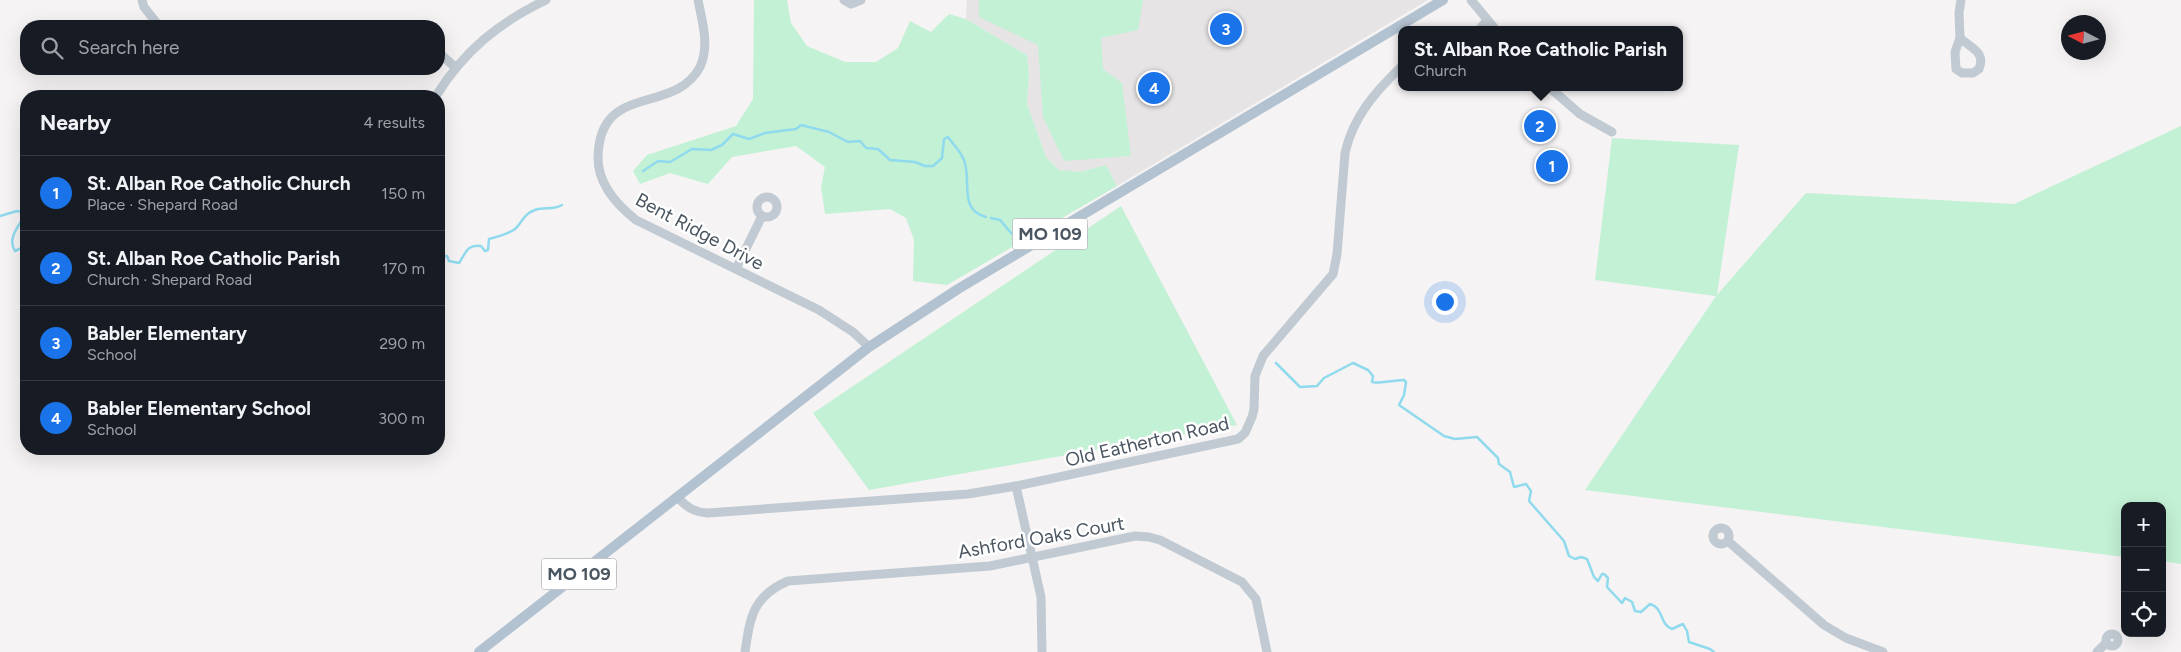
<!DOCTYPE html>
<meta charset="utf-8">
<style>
body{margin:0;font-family:Figtree,sans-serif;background:#242831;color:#f1f3f6}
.controls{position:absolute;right:15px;bottom:15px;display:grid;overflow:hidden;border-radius:10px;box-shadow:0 5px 20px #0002}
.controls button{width:45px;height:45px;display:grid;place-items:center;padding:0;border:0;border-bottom:1px solid #363941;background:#171b24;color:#f1f3f6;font:25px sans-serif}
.compass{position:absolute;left:2061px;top:15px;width:45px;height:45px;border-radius:50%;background:#171b24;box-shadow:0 5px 20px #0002;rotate:276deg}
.you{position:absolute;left:1444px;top:301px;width:18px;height:18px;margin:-12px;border:4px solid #fff;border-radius:50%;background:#1a73e8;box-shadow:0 0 0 8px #1a73e833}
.badge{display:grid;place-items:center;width:32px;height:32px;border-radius:50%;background:#1a73e8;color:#fff;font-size:16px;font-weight:700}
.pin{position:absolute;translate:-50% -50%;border:2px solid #fff;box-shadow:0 1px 5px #0006}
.popup{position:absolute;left:1398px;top:26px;width:285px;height:65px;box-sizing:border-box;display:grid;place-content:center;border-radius:10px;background:#171b24;filter:drop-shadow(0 1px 4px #0005);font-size:16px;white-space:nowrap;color:#9ea1a6}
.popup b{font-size:19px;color:#f1f3f6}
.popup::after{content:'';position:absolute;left:50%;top:100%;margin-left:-10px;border:10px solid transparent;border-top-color:#171b24}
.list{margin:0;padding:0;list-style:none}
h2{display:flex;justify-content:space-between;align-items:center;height:65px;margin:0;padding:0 20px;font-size:21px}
h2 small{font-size:16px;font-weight:400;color:#9ea1a6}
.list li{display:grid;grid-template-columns:32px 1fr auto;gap:15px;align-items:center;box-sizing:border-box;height:75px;padding:0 20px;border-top:1px solid #363941}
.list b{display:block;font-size:19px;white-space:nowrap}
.list p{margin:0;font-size:16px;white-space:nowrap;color:#9ea1a6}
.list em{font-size:16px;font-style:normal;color:#9ea1a6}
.icon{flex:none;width:28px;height:28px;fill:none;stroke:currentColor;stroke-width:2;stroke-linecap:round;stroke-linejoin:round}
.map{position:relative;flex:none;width:2181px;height:652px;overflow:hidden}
.search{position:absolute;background:#171b24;box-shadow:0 5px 20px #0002;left:20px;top:20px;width:425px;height:55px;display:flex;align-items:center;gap:12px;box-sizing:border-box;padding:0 18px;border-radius:20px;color:#9ea1a6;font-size:19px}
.panel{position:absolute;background:#171b24;box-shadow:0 5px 20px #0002;left:20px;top:90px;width:425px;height:365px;border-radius:20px}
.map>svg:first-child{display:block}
</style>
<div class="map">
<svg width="2181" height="652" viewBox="0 0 2181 652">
<rect width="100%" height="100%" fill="#f5f3f3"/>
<!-- education -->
<path fill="#e6e4e5" d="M 967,0 L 1428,0 L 1117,186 L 1106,165 L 1080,172 L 1059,170 L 1046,157 L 1027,104 L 1029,73 L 1027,55 L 966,19 Z"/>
<!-- green -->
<g fill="#c3f1d5">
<path d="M 754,0 L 787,0 L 791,23 L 807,46 L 845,62 L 876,62 L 898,48 L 910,21 L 931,32 L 949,14 L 966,19 L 1027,55 L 1029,73 L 1027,104 L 1046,157 L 1059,170 L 1080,172 L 1106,165 L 1117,186 L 947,285 L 913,281 L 914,240 L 906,218 L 890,209 L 825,214 L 821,187 L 825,167 L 796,146 L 732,157 L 708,184 L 670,173 L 640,184 L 633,171 L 647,155 L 736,126 L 753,99 Z"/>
<path d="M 979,0 L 1143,0 L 1138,30 L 1101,38 L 1103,69 L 1122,83 L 1131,156 L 1064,161 L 1043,117 L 1038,45 L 979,17 Z"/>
<path d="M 2181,126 L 2181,564 L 2162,561 L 2162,506 L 2125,506 L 2125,557 L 1585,490 L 1716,296 L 1595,280 L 1612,138 L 1739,145 L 1717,295 L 1806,193 L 2014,204 Z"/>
<path d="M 1121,206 L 1237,425 L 869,490 L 813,413 Z"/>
</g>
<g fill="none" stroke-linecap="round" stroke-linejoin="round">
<!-- stream -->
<g stroke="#90daee" stroke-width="2.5">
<path d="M 643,171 L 658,161 L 670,162 L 692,149 L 711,150 L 722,145 L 733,134 L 749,139 L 765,133 L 796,129 L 801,125 L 829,132 L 848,142 L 860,141 L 866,148 L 878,149 L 890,160 L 915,162 L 925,166 L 933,166 L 942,158 L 944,139 L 948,137 C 953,144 961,152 964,160 C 972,181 958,210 986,217"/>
<path d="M 0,216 L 17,211 L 22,212 L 24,217 C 18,227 7,239 15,251 L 26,246"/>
<path d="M 991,218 L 1000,220 L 1012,234"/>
<path d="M 439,256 L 447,256 L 449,261 L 459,263 C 466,253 467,244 481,246 L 485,251 L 488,250 L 489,239 C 497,237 508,234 515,229 C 523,222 523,214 535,210 C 544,207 554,210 562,205"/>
<path d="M 1276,363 L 1300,387 L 1317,386 L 1324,378 L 1353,363 L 1368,370 L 1373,376 L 1372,382 C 1376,384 1396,380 1404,380 L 1406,382 L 1404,395 L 1399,405 L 1444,436 L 1455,439 L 1477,437 L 1498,458 L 1499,464 L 1510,472 L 1514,487 L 1526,484 L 1531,491 L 1529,501 L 1564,541 L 1569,556 L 1575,559 L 1581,557 L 1587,559 L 1594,577 L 1598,581 L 1602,574 L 1604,574 L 1608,578 L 1607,587 L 1622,603 L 1625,598 L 1632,602 L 1635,611 L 1641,612 L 1650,604 C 1664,608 1659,624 1672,629 L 1683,624 L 1687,631 L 1689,642 L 1710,649 L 1714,652"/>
</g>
<!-- minor -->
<g stroke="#c1cad2" stroke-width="9">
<path d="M 142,0 L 144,7 L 159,26"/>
<path d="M 698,0 C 702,21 710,46 700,67 C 674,116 599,81 598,158 C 598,184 617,205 636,220 L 819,310 L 853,332 L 869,347"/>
<path d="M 844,0 L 851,4 L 861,0"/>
<path d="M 1471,0 L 1496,30"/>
<path d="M 1479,30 L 1487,20"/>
<path d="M 1960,38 C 1971,48 1986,52 1979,69 L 1973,73 L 1962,73 L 1956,69 L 1955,52 Z"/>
<path d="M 1960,38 L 1959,13 L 1961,0"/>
<path d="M 439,53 L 455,67"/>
<path d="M 1549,87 L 1580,114 L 1612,132"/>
<path d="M 436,96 C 464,51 498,23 546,0"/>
<circle cx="767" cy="207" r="10"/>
<path d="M 736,269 L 762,216"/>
<path d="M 1016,486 L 1041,597 L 1042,652"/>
<path d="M 678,498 C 688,508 694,512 708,513 L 968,494 L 1016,486 L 1238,439 L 1245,433 L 1252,417 L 1254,409 L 1255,376 L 1263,356 L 1333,274 L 1337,254 L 1345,153 C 1353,117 1375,92 1401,67"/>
<circle cx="1721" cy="536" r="8"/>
<path d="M 1729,542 L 1824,625 L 1846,638 L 1883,652"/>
<circle cx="2112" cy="640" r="6"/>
<path d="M 745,652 C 750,617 753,596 788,581 L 990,566 L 1135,536 L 1149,537 L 1160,540 L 1242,582 L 1256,599 L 1267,652"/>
<path d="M 2097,652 L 2106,643"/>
</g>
<!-- major -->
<path stroke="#b3c2d1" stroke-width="10" d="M 479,652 L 869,347 L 958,289 L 1443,0"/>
</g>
<g text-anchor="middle" stroke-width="5" stroke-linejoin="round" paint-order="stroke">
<!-- shield labels -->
<g fill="#fff" stroke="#808990" stroke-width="1">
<rect x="1012.5" y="218.5" width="75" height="31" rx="4"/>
<rect x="541.5" y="558.5" width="75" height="31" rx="4"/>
</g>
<g font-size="18" font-weight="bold" fill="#4a5661">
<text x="1050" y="240">MO 109</text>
<text x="579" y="580">MO 109</text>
</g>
<!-- street labels -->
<g font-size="19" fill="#4a5661" stroke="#fff">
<text transform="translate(700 231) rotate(28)" y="7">Bent Ridge Drive</text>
<text transform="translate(1147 441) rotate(-13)" y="7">Old Eatherton Road</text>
<text transform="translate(1041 537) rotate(-10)" y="7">Ashford Oaks Court</text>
</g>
</g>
</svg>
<div class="controls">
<button>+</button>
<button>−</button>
<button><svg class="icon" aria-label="locate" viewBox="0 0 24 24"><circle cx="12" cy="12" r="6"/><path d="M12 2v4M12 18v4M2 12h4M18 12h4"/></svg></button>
</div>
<svg class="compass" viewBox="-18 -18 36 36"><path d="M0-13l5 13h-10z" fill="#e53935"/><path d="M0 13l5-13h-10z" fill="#9ea1a6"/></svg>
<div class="you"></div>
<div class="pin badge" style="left:1552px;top:166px">1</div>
<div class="pin badge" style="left:1540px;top:126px">2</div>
<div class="popup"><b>St. Alban Roe Catholic Parish</b>Church</div>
<div class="pin badge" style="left:1226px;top:29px">3</div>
<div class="pin badge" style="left:1154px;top:88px">4</div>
<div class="search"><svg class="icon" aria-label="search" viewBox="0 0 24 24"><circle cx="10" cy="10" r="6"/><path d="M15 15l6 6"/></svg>Search here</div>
<section class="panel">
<h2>Nearby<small>4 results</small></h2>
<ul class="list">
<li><span class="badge">1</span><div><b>St. Alban Roe Catholic Church</b><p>Place · Shepard Road</p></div><em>150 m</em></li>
<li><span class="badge">2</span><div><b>St. Alban Roe Catholic Parish</b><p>Church · Shepard Road</p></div><em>170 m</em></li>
<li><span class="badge">3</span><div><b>Babler Elementary</b><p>School</p></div><em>290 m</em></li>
<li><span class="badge">4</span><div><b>Babler Elementary School</b><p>School</p></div><em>300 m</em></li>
</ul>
</section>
</div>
